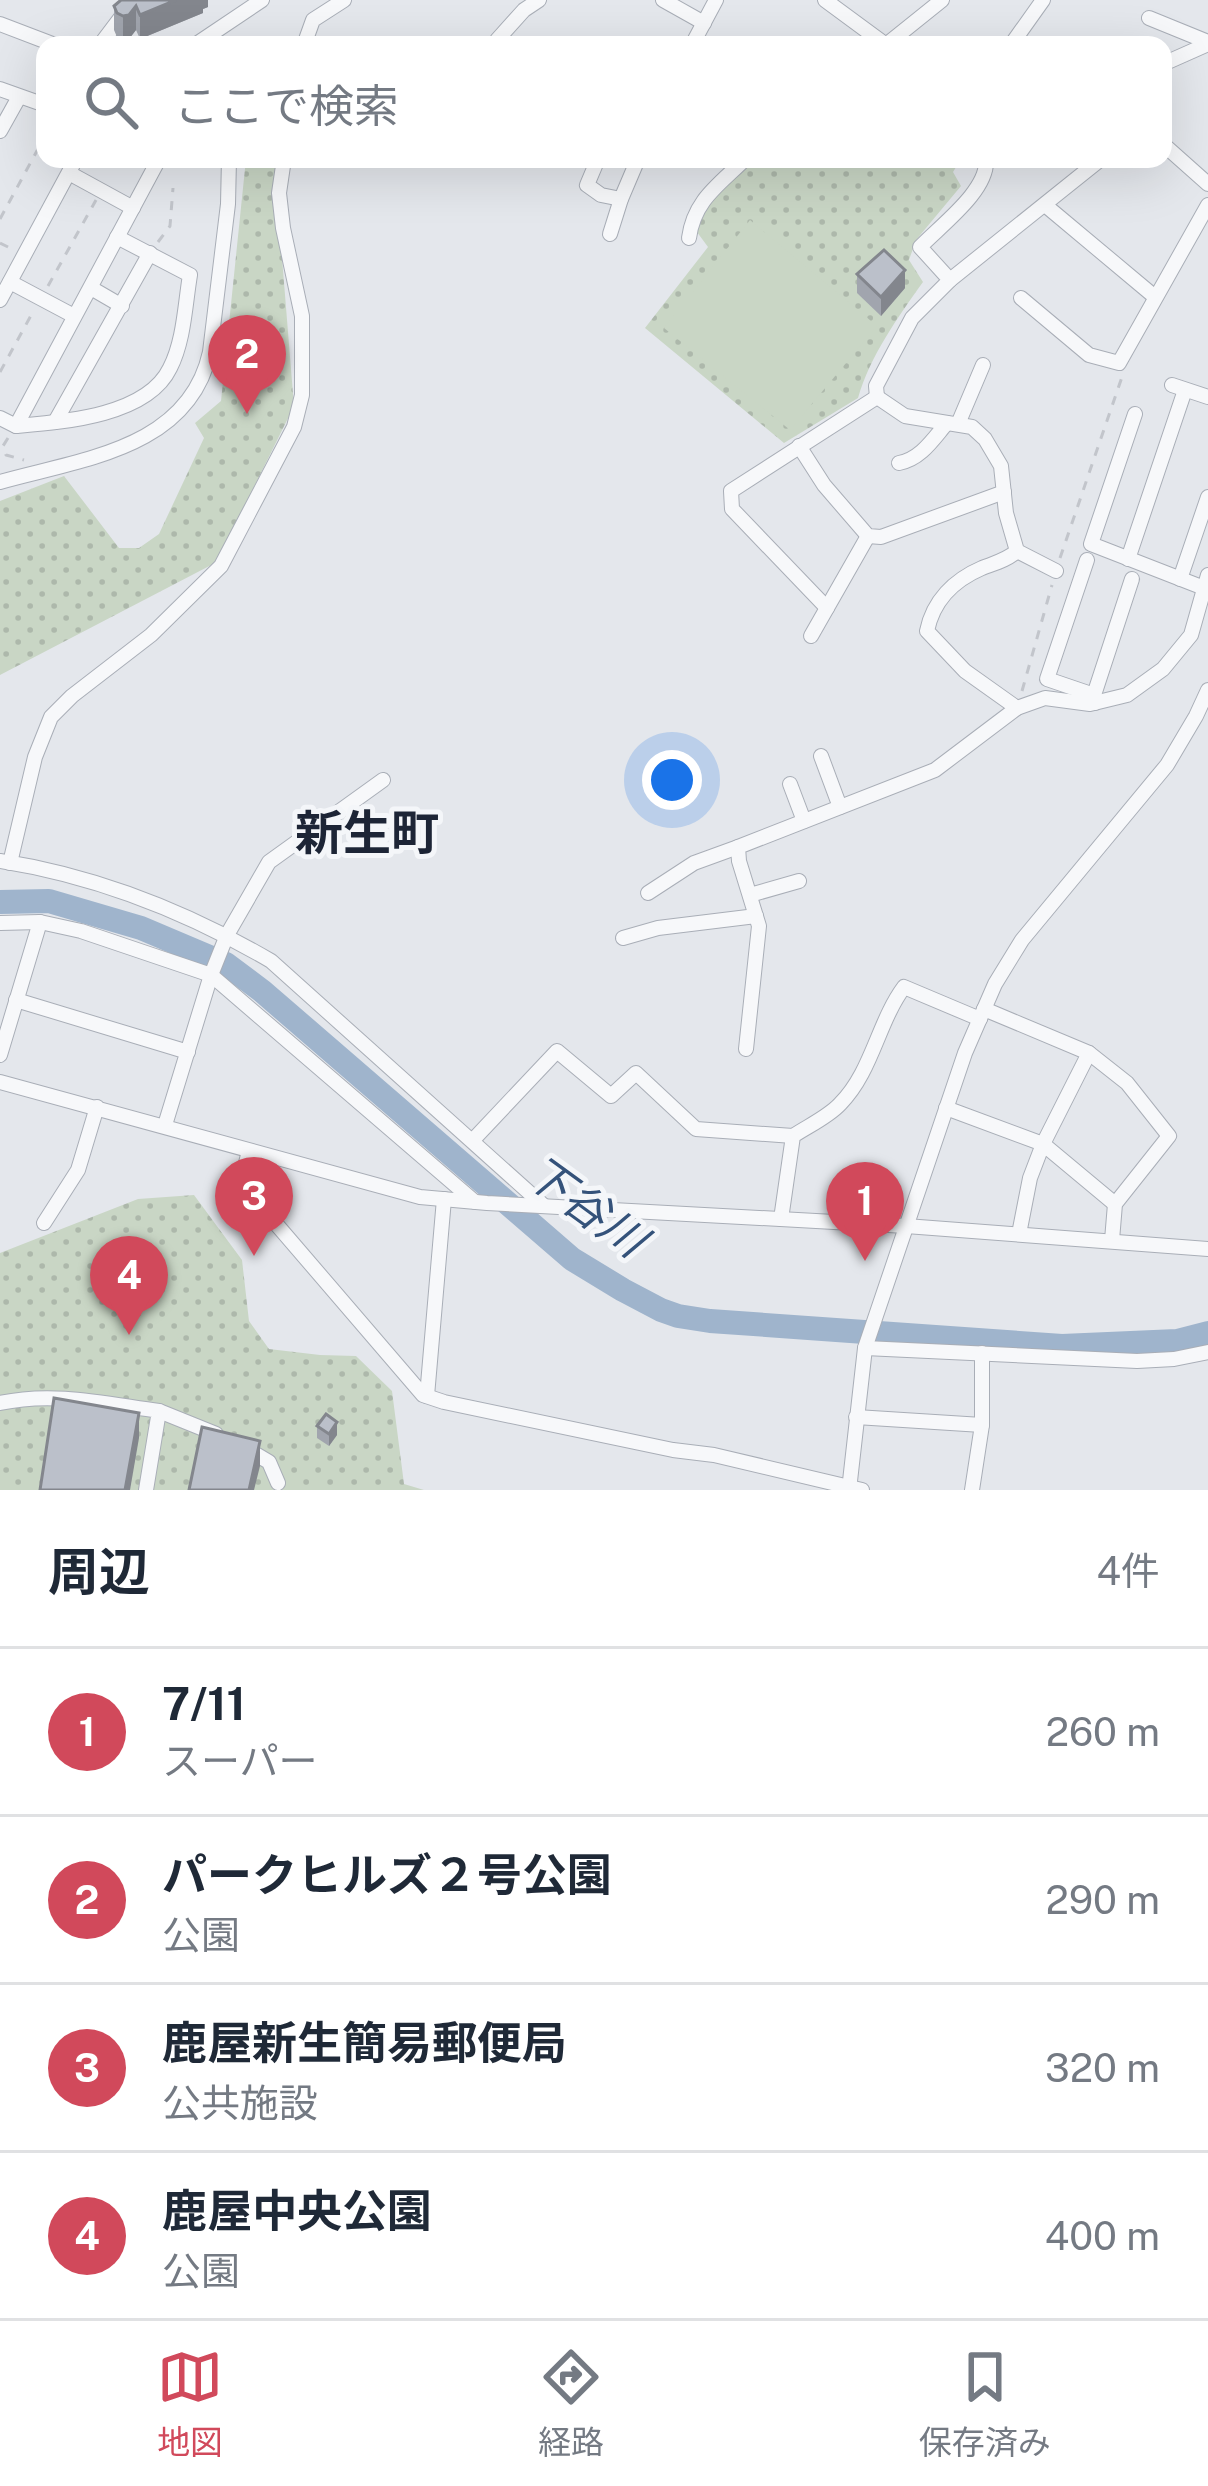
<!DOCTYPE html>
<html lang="ja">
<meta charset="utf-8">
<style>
body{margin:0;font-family:"Public Sans","Noto Sans JP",sans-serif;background:#f6f6f7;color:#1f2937}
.you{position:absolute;left:672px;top:780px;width:42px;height:42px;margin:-30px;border:9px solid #fff;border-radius:50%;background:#1a73e8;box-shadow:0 0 0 18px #1a73e833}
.badge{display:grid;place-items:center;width:78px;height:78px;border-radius:50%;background:#d1495b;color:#fff;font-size:39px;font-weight:700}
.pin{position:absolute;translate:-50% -99px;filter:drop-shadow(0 3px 6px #0008)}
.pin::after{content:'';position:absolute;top:63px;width:42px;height:36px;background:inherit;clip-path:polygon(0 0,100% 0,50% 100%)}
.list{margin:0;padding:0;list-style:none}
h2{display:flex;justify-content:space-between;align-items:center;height:156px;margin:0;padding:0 48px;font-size:51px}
h2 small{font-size:39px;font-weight:400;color:#747a83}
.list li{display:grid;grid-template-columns:78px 1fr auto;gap:36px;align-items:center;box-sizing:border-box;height:168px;padding:0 48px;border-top:3px solid #e0e1e3}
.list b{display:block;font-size:45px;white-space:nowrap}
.list p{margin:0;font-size:39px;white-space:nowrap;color:#747a83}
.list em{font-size:39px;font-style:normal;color:#747a83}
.icon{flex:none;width:66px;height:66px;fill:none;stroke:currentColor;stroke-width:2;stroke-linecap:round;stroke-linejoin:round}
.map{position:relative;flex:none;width:1208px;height:1490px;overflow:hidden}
.search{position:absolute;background:#fff;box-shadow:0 12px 48px #0002;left:36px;right:36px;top:36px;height:132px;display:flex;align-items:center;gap:30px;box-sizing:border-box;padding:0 42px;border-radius:24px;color:#747a83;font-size:45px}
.sheet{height:828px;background:#fff}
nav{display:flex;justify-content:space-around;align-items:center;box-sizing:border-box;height:168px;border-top:3px solid #e0e1e3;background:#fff;font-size:33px;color:#747a83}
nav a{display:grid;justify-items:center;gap:6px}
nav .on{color:#d1495b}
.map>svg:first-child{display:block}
</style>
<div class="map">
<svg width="1208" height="1490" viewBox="0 0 1208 1490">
<defs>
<pattern id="grass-dots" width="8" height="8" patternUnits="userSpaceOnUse" patternTransform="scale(3)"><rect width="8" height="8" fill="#c9d6c5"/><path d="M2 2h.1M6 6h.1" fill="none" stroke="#adb8ab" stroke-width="1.8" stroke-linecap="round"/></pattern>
</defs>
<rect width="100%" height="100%" fill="#e4e7ec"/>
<!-- grass -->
<g fill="url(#grass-dots)">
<path d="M 246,159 L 274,159 L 294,406 L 217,562 L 0,675 L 0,501 L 64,476 L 119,548 L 139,548 L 159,534 L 204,438 L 195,423 L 221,401 Z"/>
<path d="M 754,159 L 961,159 L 953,172 L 961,186 L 916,240 L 909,260 L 923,282 C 898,317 870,356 858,398 L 784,443 L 645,328 L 708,247 L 694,228 L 699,209 Z"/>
<path d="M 194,1195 L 242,1260 L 249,1321 L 269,1349 L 320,1355 L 356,1356 L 392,1391 L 404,1484 L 424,1490 L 0,1490 L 0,1253 L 138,1199 Z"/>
</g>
<!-- garden -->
<path fill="#c9d6c5" d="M 750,220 L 877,326 L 790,430 L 664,328 Z"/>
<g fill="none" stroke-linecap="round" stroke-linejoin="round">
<!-- river -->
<path stroke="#9fb4cc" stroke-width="24" d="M 0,902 L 49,901 L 141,928 L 226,964 L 262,991 L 572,1259 L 623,1290 L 661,1310 L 678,1316 L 710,1321 L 1062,1346 L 1177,1341 L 1208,1333"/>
<!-- minor casing -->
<g stroke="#a9aeb7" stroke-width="16">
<g id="minor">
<path d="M 663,0 L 704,23"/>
<path d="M 825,0 L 886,45"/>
<path d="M 1149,18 L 1208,42"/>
<path d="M 0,24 L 55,45"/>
<path d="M 497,40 L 524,10 L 539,0"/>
<path d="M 100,45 L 134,0"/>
<path d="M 195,45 L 262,0"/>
<path d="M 304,45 L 313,20 L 344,0"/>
<path d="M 692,45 L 716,0"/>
<path d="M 886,45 L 942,0"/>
<path d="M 1011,45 L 1043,0"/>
<path d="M 1163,64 L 1208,44"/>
<path d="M 0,89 L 45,105"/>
<path d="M 0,131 L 19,97"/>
<path d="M 1163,144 L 1208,184"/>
<path d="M 598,159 L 587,185 L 601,195 L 621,199"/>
<path d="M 69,173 L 133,208"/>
<path d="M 1045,205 L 1155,297"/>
<path d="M 610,234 L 621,199 L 638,159"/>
<path d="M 689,238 C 694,200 719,185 745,159"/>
<path d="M 950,280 L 1101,159"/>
<path d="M 10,282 L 74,316"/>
<path d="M 91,288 L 122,306"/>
<path d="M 1021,298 L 1089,355 L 1119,363 L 1208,205"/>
<path d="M 0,300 L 76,159"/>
<path d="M 1172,385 L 1208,397"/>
<path d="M 877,397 L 876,386 L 912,318 L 950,280 L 920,247 C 941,225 989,190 986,159"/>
<path d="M 1135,414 L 1091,544 L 1204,588"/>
<path d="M 0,418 L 16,426 L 159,159"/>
<path d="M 55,422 L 150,253"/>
<path d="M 958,424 L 983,365"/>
<path d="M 16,426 C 63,422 147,416 170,368 C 184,341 185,305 190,275 L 117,237"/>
<path d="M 799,446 L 824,485 L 868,536 L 881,537 L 1004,492"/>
<path d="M 899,463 C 921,459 933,439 947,423"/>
<path d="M 0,482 C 81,459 189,449 210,352 L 228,204 L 229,159"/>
<path d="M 1128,559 L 1185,390"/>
<path d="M 1087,560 L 1047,679 L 1094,695"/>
<path d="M 1180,579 L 1208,497"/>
<path d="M 827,608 L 732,509 L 731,491 L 877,397 L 905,416 L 972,427 L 985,439 L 1001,466 L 1006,513 L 1017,551 L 1056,571"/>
<path d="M 811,636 L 868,536"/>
<path d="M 1095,703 L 1094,695 L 1132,579"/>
<path d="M 1017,708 L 965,671 L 927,631 C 933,601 954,580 982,568 C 995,563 1007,560 1017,551"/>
<path d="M 821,756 L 840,807"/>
<path d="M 790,784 L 804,821"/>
<path d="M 0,861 C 96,876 187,912 271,961 L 543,1205"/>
<path d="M 10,863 L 35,757 L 51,717 L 72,696 L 151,635 L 221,566 L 294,427 L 302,395 L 302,316 L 283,228 L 279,193 L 284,159"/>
<path d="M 648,893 L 694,863 L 738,847"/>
<path d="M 750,895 L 799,881"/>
<path d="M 0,923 L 40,922 L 81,931 L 211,975 L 475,1202"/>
<path d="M 623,938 L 658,928 L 756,916"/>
<path d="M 16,1000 L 188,1052"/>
<path d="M 984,1009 L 1089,1053 L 1127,1083 L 1169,1136 L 1115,1204 L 1112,1240"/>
<path d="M 746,1049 L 759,926 L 739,861 L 738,847 L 935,770 L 1017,708 L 1045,698 L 1090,704 L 1127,695 L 1163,669 L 1191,635 L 1208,575"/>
<path d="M 0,1055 L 40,922"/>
<path d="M 0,1082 L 420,1197 L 487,1203 L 906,1226 L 1208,1249"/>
<path d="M 946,1108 L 1043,1144 L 1115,1204"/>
<path d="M 165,1125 L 211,975 L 227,935 L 269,862 L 383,780"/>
<path d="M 473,1140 L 557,1051 L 611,1096 L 636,1073 L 696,1129 L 793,1136"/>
<path d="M 249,1151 L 241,1183 L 423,1395 L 444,1402 L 673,1450 L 714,1455 L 862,1490"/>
<path d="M 781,1219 L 793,1136 C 808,1126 828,1117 840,1104 C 872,1072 878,1022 904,987 L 980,1019"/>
<path d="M 44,1223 L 78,1170 L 97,1107"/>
<path d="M 1019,1234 L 1030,1178 L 1043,1144 L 1089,1053"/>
<path d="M 865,1348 L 1137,1361 L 1174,1359 L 1208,1352"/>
<path d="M 427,1396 L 444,1199"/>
<path d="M 0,1403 C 53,1391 107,1404 159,1411 L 146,1490"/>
<path d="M 159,1411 L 216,1434"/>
<path d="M 856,1417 L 982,1425"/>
<path d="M 247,1449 L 269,1462 L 278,1483"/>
<path d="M 849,1490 L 865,1348 L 965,1053 L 995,984 L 1022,940 L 1167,765 L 1196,716 L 1208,690"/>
<path d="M 972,1490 L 982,1425 L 982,1353"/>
</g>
</g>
<!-- path -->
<g stroke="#c2c5cb" stroke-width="3" stroke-dasharray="9 9" stroke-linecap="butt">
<path d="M 0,219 L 45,136"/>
<path d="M 158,242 L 170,226 L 173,188"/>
<path d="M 0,243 L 12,249"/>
<path d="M 48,286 L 96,200"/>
<path d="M 0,372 L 34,310"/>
<path d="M 8,438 L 3,446 L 6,455 L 24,460"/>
<path d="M 1060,558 L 1123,374"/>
<path d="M 1022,691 L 1052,585"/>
</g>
<!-- minor -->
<use href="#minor" stroke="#f7f8fa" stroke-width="14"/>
</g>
<!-- wall -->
<g fill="#a1a5ae">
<path d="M 208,0 L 208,7 L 203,9 L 203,13 L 140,39 L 136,30 L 129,39 L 123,41 L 117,37 L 114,30 L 114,6 Z"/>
<path d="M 857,274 L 905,288 L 881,316 L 857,293 Z"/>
<path d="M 317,1426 L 337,1435 L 329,1446 L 317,1438 Z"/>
</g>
<!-- shaded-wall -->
<g fill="#83868d">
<path d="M 176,0 L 208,0 L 208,7 L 203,9 L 203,13 L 140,39 L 140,15 Z"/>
<path d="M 136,6 L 136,30 L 129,39 L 123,41 L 123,16 Z"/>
<path d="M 905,270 L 905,288 L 881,316 L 881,297 Z"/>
<path d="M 139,1413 L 139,1438 L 130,1490 L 125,1490 Z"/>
<path d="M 337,1422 L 337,1435 L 329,1446 L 329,1434 Z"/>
<path d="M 260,1441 L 260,1466 L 254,1490 L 249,1490 Z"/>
</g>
<!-- building -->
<g fill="#bbc0ca" stroke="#83868d" stroke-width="3">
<path d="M 121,0 L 176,0 L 140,15 L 136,6 L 129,15 L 123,16 L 117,13 L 114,6 Z"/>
<path d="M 884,250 L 905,270 L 881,297 L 857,274 Z"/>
<path d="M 54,1398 L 139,1413 L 125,1490 L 40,1490 Z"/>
<path d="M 326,1414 L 337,1422 L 329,1434 L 317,1426 Z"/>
<path d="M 202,1427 L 260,1441 L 249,1490 L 189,1490 Z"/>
</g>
<g text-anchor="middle" stroke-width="10" stroke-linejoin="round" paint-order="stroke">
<!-- water labels -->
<g font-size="45" font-style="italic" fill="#34527a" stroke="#f4f6f9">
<text transform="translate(586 1206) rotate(36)" y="16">下谷川</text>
</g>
<!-- quarter labels -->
<g font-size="48" font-weight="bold" fill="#1d2536" stroke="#f4f6f9">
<text x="367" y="850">新生町</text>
</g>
</g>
</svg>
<div class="you"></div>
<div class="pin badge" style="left:865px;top:1261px">1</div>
<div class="pin badge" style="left:247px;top:414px">2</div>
<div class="pin badge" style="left:254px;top:1256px">3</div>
<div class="pin badge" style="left:129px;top:1335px">4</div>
<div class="search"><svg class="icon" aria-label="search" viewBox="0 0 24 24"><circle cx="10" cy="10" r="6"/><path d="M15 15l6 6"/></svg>ここで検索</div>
</div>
<section class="sheet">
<h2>周辺<small>4件</small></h2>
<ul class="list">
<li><span class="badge">1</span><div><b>7/11</b><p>スーパー</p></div><em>260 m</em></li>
<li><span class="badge">2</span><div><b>パークヒルズ２号公園</b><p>公園</p></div><em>290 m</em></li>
<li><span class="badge">3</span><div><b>鹿屋新生簡易郵便局</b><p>公共施設</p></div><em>320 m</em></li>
<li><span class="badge">4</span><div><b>鹿屋中央公園</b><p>公園</p></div><em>400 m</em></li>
</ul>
</section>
<nav>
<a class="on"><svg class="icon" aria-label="map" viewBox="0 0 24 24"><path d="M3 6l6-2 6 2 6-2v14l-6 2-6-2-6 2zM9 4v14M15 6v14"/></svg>地図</a>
<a><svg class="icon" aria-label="directions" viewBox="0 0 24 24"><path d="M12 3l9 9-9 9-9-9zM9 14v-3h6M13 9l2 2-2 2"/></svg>経路</a>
<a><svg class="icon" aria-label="saved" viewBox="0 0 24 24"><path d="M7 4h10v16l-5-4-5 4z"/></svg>保存済み</a>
</nav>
